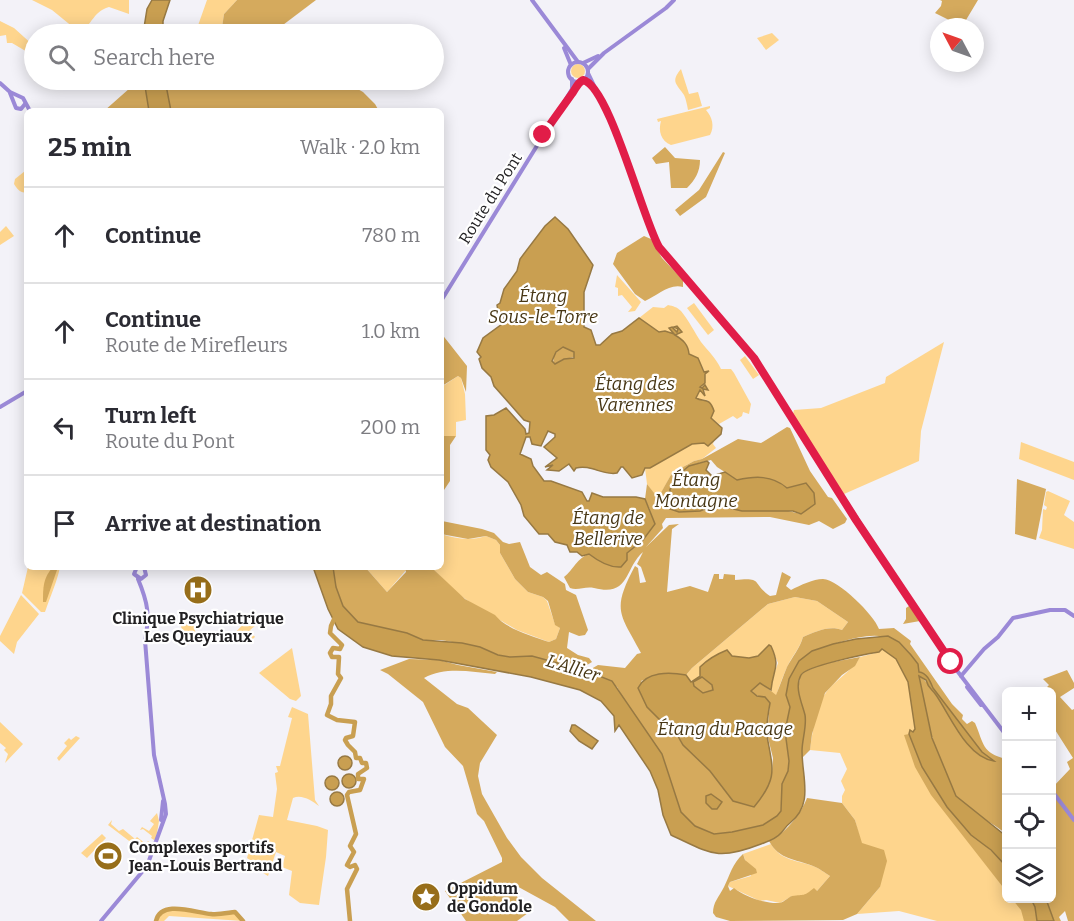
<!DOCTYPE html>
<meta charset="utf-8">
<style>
body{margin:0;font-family:Bitter,serif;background:#f7f7f7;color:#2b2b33}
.controls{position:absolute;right:18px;bottom:18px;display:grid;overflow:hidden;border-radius:9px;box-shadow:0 3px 15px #0003}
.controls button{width:54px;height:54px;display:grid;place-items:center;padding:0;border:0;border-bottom:2px solid #e1e1e2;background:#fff;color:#2b2b33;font:30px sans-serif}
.compass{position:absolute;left:930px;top:18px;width:54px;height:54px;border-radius:50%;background:#fff;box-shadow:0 3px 15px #0003;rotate:311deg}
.stop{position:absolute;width:18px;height:18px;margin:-14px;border:4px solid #e11d48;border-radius:50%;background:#fff}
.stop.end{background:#e11d48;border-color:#fff;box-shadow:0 2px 6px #0008}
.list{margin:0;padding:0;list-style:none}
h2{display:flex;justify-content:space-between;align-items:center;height:78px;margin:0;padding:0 24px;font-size:26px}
h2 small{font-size:20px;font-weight:400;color:#7c7c81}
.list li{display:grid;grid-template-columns:39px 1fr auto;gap:18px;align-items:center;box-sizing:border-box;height:96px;padding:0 24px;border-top:2px solid #e1e1e2}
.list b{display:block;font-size:22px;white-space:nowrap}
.list p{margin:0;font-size:20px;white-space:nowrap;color:#7c7c81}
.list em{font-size:20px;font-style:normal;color:#7c7c81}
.icon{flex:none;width:33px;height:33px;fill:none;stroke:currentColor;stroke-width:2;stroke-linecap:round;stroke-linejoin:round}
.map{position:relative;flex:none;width:1074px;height:921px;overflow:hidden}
.search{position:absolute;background:#fff;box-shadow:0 3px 15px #0003;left:24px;top:24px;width:420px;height:66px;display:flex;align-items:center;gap:15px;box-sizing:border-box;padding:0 21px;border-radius:33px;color:#7c7c81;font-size:22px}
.panel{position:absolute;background:#fff;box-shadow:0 3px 15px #0003;left:24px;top:108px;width:420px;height:462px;border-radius:9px}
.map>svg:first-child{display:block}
</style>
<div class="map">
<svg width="1074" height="921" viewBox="0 0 1074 921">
<rect width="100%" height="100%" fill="#f3f2f8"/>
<!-- green -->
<g fill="#fed58d">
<path d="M 32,0 L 129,0 L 129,14 L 109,7 C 92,12 94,24 79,32 L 52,10 Z"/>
<path d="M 207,0 L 237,0 L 224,14 L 221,34 L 195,34 Z"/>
<path d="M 0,21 L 14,28 L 34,46 L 34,56 L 12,43 L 7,43 L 6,35 L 0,36 Z"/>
<path d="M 772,33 L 779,40 L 766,50 L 757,38 Z"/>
<circle cx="578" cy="71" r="7"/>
<path d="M 681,69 L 689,94 L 698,92 L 702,106 L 688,110 C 687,105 686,99 684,95 C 677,84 670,82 681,69 Z"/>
<path d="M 710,106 L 710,108 L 706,110 C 712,117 715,126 710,135 L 671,145 C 661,141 658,131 661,121 L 658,122 L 657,119 Z"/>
<path d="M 25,171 L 27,173 L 27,192 C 21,194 17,189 14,184 L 15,179 Z"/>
<path d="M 6,226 L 14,236 L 0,245 L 0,232 Z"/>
<path d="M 617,275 L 641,302 L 635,311 L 628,312 L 632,307 L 622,295 L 618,296 L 618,288 L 615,287 Z"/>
<path d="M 694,303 L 714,330 L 708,335 L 687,308 Z"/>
<path d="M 668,305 C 673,306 677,307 681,311 C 689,321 694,331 701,342 C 708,351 716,358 721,369 L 731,369 L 734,373 L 751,404 L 749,414 L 743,412 L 742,416 L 737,419 L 733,416 L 719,424 L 711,418 L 710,403 L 707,400 L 696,399 L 700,390 L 705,396 L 704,389 L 708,390 L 708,388 L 700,387 C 711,374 702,363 689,354 C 687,340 674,330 659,332 L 639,318 L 653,307 L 664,308 Z"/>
<path d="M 944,342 L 921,431 L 919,461 L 844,494 L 793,414 L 794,410 L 821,408 L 885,383 L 886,377 Z"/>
<path d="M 745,356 L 759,375 L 753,379 L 740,360 Z"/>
<path d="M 458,376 L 461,378 L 465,394 L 466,420 L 456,422 L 456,436 L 444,436 L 441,441 L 441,384 L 443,386 Z"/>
<path d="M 714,441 L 713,444 L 716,448 L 702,459 L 694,461 L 672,473 L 658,499 L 647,484 L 645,468 L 650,468 L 692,444 L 705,443 L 708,446 Z"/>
<path d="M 1021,442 L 1074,462 L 1074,480 L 1019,459 Z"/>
<path d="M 1048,491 L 1070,501 L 1064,515 L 1074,522 L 1074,549 L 1039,538 L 1042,530 L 1043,509 L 1046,510 L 1047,507 L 1044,505 L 1046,492 Z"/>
<path d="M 441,534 C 456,539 471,541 486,536 L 496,540 L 500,545 L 500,553 L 515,579 L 528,592 L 543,597 L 547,601 L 555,624 L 560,628 L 556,639 L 549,642 L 517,630 L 471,603 L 457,593 L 431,567 L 441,567 Z"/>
<path d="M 28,567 L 60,567 C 57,582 50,597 45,612 L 41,612 L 22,593 Z"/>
<path d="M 365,567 L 405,567 L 407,569 L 387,592 Z"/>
<path d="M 21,595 L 39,614 L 17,642 L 14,654 L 0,641 L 0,636 Z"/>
<path d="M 795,597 L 817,601 L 848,622 L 842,630 C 829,625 815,632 803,637 C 800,647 794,654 789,663 C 784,673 780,684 776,696 L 771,693 L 772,680 L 778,663 L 771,646 L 769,645 L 759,656 L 749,658 L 732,656 L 727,651 L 705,662 C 702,670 700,681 689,681 L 686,675 L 692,668 L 768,604 Z"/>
<path d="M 246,621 L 251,625 L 265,623 L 256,625 L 250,630 L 255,637 L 247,644 L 235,633 Z"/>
<path d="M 193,623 L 198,642 L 185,645 L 181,626 Z"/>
<path d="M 292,648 L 301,696 L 296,701 L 290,699 L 259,673 Z"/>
<path d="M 882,649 L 896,659 L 908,682 L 915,729 L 913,732 L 910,730 L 912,741 L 1006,868 L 1006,898 L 1024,899 L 1034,921 L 937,921 L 899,911 L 857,914 L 880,887 L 861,843 L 855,820 L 842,803 L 842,796 L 845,790 L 841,781 L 847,769 L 840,753 L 810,750 C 812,734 817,704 827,691 C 838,678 853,670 860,657 L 879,652 Z"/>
<path d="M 292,707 L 308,714 L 315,800 L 319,806 C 312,801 302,794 293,798 L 287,820 L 317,826 L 328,830 L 326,857 L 319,905 L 300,903 L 289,895 L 292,871 L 282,867 L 285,856 L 276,852 L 268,876 L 250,865 L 251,861 L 247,858 L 259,815 L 273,817 L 277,789 L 275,773 L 278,772 L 276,766 L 280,766 L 292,718 L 288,717 Z"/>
<path d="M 0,722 L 23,744 L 5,763 L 8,754 L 4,750 L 6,748 L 0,743 Z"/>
<path d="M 76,736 L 80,738 L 59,761 L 57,758 L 67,746 L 64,743 L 69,738 L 71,740 Z"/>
<path d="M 157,813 L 159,821 L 156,839 L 154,840 L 151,838 L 152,836 L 143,829 L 140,830 L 142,827 L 149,831 L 154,824 L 150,821 Z"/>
<path d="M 112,820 L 111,824 L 119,831 L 123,829 L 135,839 L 137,837 L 146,844 L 148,841 L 151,843 L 152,848 L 149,856 L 108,825 Z"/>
<path d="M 102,834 L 106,838 L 87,858 L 81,853 Z"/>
<path d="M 108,844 L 119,853 L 108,867 L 97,858 Z"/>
<path d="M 771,844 C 781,861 797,860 813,866 C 819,868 825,873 830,876 L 817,891 L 801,897 L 792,896 L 780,903 L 766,900 L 760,901 L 728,886 L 730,882 L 751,876 L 743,854 Z"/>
<path d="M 180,908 L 185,911 L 196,910 L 210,914 L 235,912 L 243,921 L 169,916 L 164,921 L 156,921 C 159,909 169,910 180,908 Z"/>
</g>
<!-- forest -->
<g fill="#d5aa5d" fill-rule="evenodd">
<path d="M 237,0 L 316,0 L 271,34 L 221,34 L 224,14 Z"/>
<path d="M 940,0 L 978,0 L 963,25 L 957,24 L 935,13 L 941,6 L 942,1 Z"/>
<path d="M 139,80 L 160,80 L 192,87 L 204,82 L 205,80 L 342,80 L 363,92 L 375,104 L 379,111 L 104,111 Z"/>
<path d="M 665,147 L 675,158 L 700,160 C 700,172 695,180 687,188 L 671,188 L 669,162 L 656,164 L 652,158 Z"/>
<path d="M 723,152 L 725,153 L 706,197 L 680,216 L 675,210 L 699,190 Z"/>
<path d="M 644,236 L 651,239 L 662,258 L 683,280 L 683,287 C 669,283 657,296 645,301 L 635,294 L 613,264 L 617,253 Z"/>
<path d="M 441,333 L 467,366 L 466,392 L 461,378 L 458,376 L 442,386 L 441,384 Z"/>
<path d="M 560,348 L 566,348 L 574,352 L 574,357 L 561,360 L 556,365 L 553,364 L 554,355 Z"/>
<path d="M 787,427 L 790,428 L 810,471 L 828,497 L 832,498 L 847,519 L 845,523 L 833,529 L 819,521 L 809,525 L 770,517 L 666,518 L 662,524 L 663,528 L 646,547 L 669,525 L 679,524 L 672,529 L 667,592 L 690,586 L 708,592 L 714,574 L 719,574 L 719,579 L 723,579 L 724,574 L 735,575 L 735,580 C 764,577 751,583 770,596 L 776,595 L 782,572 L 791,577 L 786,586 L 791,590 C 801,585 813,579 823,579 C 839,580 874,615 879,629 L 894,628 L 911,641 L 910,644 L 952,704 L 963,715 L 962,719 L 967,724 L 972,721 L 975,723 C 984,744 982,753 1006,759 L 1006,834 C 995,824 964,808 958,799 C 944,779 918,700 919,676 C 927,680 930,689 936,695 L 969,745 L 993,761 L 982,752 L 933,688 C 929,681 927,674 919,672 C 917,662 912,656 905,648 C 882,623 840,643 812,651 L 786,695 L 790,707 L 785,731 L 789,761 L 788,771 L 782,784 L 781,811 L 778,816 L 763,825 L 732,832 L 714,834 L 695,826 L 681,812 L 662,754 L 631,712 L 617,687 L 594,674 L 586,672 L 598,665 L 625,668 L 637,654 L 641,653 C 620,613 611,611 635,566 L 638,568 L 640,583 L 646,582 L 641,567 L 637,564 L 643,552 C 624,569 630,597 594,588 C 585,586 578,591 570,588 L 564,577 C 573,570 578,557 589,554 L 598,560 L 614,567 L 626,557 L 627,553 L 643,540 L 647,533 L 650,510 L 645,499 L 647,484 L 658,498 L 672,473 L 694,461 L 702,459 L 738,439 L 761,443 ZM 711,460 L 717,467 L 737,480 C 752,476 774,476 787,488 L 799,485 L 801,514 L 784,510 L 730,509 L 716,505 L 706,510 L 679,512 L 669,500 C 677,472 682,466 711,460 ZM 795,597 L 817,601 L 848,622 L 842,630 C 829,625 815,632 803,637 C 800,648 792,657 787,667 C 783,676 780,686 776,695 L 760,682 L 751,690 C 756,698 764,696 770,703 L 767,734 L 773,758 L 772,772 L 733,801 L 710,771 L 683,745 L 671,724 L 666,720 L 641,681 C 657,674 669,672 686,675 L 692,668 L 768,604 Z"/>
<path d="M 444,436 L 456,436 L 450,445 L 450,481 L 444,490 L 441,511 L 441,441 Z"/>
<path d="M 1017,479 L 1046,489 L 1036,540 L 1015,534 Z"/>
<path d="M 441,518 L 442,521 L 482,529 L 494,533 L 503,542 L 509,544 L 520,542 L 530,567 L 541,575 L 547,572 L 565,584 L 566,590 L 576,595 L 588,630 L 585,635 L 579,636 L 569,632 L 567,648 L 578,655 L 589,658 L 592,662 L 587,665 L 585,672 L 532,656 L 510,657 L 498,655 L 480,647 L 441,640 L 423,640 L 407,633 L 358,622 L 343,606 L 336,587 L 333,567 L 365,567 L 387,592 L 406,572 L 405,567 L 431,567 L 465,599 L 495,615 C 506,629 532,636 549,642 L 556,639 L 560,628 L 555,625 L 548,601 L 543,597 L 528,592 L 515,579 L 500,553 L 500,545 L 496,540 L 486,536 L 468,539 L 441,534 Z"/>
<path d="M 53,567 L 58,567 L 46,602 L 43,602 C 43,587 43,578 53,567 Z"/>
<path d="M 909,606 L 920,621 L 903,624 L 906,619 L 906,608 Z"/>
<path d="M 860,657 L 855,666 L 842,675 L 825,693 L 812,734 L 810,750 L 802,758 L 802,739 L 805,718 L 798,692 L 800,676 L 804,672 L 822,664 Z"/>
<path d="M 409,659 L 439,660 L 458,665 L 497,672 L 495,674 C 471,672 446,666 424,678 L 457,704 L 468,708 L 497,735 L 480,763 L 478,776 L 482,794 L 507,838 L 521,857 L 542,878 L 596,921 L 569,921 L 555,907 L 513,884 L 511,887 L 528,913 L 517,921 L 466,921 L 445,891 L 502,862 L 502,858 L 484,821 L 477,814 L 463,766 L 445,747 L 423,702 L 388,674 L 380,670 Z"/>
<path d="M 1067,670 L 1074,683 L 1074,688 L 1060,697 L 1072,710 L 1074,709 L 1074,921 L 1068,921 L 1065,911 L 1059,917 L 1061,921 L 1054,921 L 1046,899 L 1052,898 L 1052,788 L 1070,769 L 1067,762 L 1073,758 L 1052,725 L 1052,692 L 1043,691 L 1049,685 L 1043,679 Z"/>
<path d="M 702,677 L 712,685 L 713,690 L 703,694 L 694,686 L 693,682 Z"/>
<path d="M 909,734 L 922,767 L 947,807 L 1006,866 L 1006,891 L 931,795 L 915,767 L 904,735 Z"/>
<path d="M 807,798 L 842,803 L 855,820 L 862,843 L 884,850 L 887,861 L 880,887 L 857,914 L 843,920 L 730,921 L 716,917 L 713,913 C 713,902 719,897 724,887 C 730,875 732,864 743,854 L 745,860 L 756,869 L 757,873 L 730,882 L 728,886 L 730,891 L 734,888 C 745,897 766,904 779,903 C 785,902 788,897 792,896 C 805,894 803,897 814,888 L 817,891 L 830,876 C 825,873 819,868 813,866 C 796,859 779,860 769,841 C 784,835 801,814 807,798 Z"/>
<path d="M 1012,899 L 1031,899 L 1035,907 L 1037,921 L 1024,921 L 1021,910 Z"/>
</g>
<!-- water -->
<g fill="#c99f51" stroke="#977943" stroke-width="1.5" fill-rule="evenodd">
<path d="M 152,0 L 170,0 L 163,21 L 163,34 L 143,34 L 147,9 Z"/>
<path d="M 144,80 L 165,80 L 171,111 L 149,111 Z"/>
<path d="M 555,217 L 568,229 L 593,265 L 584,292 L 584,327 L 591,330 L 596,345 L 600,345 L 612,334 L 622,331 L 639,318 L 659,332 L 665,331 L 674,334 L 669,328 L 672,327 L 677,332 L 678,329 L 674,327 L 677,326 L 682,332 L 675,335 C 683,340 688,344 689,354 L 698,358 L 704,372 L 709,371 L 705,374 L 705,383 L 700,387 L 702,388 L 705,385 L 708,390 L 703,389 L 705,396 L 700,390 L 696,398 C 704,403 709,396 714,411 L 711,418 L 722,428 L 721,434 L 708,446 L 704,443 L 692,444 L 650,468 L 645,468 L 642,475 L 632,478 L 623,467 L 621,467 L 617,473 C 603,476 591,464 576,468 L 574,471 L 569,464 L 559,471 L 547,470 L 553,465 L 545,467 L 557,458 L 544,447 L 555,437 L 555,434 L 548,431 L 541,446 L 532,444 L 530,437 L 526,437 L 520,454 L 531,459 L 533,466 L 544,481 L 551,481 L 582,492 L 587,501 L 589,501 L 592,493 L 603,497 L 636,497 L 645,499 L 655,524 L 643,540 L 627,553 L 627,560 L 621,567 C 609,568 598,561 589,554 L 582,556 L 577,552 L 570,552 L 567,545 L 555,542 L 548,534 L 539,534 L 524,516 L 521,505 L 508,482 L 491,467 L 488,460 L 490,455 L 486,450 L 486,416 L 494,415 L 506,408 L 525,429 L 526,434 L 529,433 L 530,422 L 524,420 L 494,386 L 491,377 L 482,368 L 479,359 L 481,357 L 477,352 L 483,338 L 502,324 L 504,317 L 498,311 L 497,305 L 500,303 L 504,289 L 517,271 L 520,259 L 545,226 ZM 563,347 L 574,352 L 574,358 L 564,359 L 555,364 L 552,361 L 556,352 Z"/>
<path d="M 707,461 L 709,463 L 706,470 L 712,476 L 725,472 L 737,480 C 755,476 772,475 787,488 L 806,483 L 814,493 L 815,504 L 801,514 L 793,511 L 742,511 L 716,505 L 700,511 L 679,512 L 670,509 L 670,489 L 675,485 L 677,476 L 689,466 Z"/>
<path d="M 313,567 L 333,567 L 336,587 L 343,606 L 358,622 L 407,633 L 423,640 L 462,643 L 480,647 L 498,655 L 510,657 L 532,656 L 561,664 L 569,669 L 594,674 L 612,681 L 662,754 L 681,812 L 695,826 L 714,834 L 732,832 L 763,825 L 777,816 L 781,811 L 782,784 L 788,771 L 789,761 L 785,731 L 790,707 L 786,695 L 789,679 L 799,661 L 812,651 L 833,644 L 856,639 L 888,636 L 899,642 L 911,655 L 918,664 L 919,672 C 927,673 930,681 933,688 L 982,752 L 994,761 C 967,758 950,715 936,695 C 932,689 928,688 926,680 L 919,676 L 932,738 L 956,796 L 1006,836 L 1006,866 L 991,850 L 971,835 L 947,807 L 922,767 L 909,734 L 910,730 L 913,732 L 915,729 L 908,682 L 896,659 L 882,649 L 879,652 C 866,654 806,666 801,675 C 794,687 802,703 805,715 C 807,726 802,740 802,751 C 802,778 814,804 790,823 C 786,826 784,830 781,833 C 776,839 769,841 761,844 C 717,861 712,854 671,835 L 663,815 L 658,790 L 650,771 L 619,725 L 615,731 L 614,716 L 601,701 L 580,690 L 531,677 L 439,660 L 392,656 L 363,647 L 338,629 L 328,609 Z"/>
<path d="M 769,645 L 771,646 C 781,668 773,668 771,690 L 760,683 L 751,691 L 757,696 L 765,697 L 770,703 C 768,714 766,726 767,736 C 773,770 778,778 754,807 L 733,801 L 710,771 L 683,745 L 671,724 L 666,720 L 659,719 L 647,707 L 638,688 C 646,671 670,672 686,675 L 691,682 L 700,676 L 700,667 C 707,660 717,654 727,650 L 732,656 L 749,658 L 758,656 ZM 702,677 L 712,685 L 713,690 L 703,693 L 694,686 L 693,682 Z"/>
<path d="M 572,725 L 575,725 L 598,741 L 592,749 L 579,741 L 570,731 Z"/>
<circle cx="345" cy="763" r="7"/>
<circle cx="349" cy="781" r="7"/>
<circle cx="332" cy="783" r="7"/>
<circle cx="337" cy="799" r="7"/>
<path d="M 711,794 L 722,802 L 717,809 L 712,809 L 706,803 L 706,796 Z"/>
<path d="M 1031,899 L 1046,899 L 1054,921 L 1037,921 L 1035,907 Z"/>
</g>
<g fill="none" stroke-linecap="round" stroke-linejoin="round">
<!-- river -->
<g stroke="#c99f51" stroke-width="4.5">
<path d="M 336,615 L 331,626 L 330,633 L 342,645 L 340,649 L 333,648 L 330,653 L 332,657 L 339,657 L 338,674 L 341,678 L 331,696 L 331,704 L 327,715 L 337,720 L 355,722 L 353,736 L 346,738 L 345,740 L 348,745 L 355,752 L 356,758 L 360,758 L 362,763 L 366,763 L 367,768 L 358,774 L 358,779 L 364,779 L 360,790 L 349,792 L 347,795 L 356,834 L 350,846 L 354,852 L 347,865 L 350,867 L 355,865 L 357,869 L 347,889 L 350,921"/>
<path d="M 156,921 C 161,899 196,913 211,914 C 218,915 227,913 235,912 L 243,921"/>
</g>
<!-- secondary -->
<g stroke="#9b89d7" stroke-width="4">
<path d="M 532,0 L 578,62"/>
<path d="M 564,48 L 571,65"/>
<circle cx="578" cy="72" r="10"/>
<path d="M 583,63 L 598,56"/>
<path d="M 588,69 L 604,53 L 666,8 L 674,0"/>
<path d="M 588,73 L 618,135 L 650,228 L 661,251 L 754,358 L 908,598 L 955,668 L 1006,735"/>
<path d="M 0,83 L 10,92 L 23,98 L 30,111"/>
<path d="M 10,93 L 16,108 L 21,109 L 25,104"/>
<path d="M 568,99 L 579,82"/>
<path d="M 441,301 L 569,94 L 572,89 L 572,79"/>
<path d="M 0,407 L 27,391"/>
<path d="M 137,567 L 134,574 L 141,579 L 146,575 L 144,567"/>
<path d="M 961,676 L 984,649 L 998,637 L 1013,618 L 1050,610 L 1065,610 L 1074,616"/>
<path d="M 967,687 L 981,705"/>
<path d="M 1052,791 L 1074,820"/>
<path d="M 161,820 L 163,801"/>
<path d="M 101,921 L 147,866 L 166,814 L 165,804 L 154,755 L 145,640 C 150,615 148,603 138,579"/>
</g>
</g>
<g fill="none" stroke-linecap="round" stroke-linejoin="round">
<!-- route -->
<path stroke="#e11d48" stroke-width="8" d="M 543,135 C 552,121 562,108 571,95 C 576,89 576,84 583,80 C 609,85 643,220 659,247 L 754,358 L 856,520 L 951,662"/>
</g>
<!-- icons -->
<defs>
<g id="hospital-disc" transform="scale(1.5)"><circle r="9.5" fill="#976e1a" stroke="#fff"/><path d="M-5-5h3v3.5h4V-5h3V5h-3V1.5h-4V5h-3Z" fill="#fff"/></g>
<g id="stadium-disc" transform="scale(1.5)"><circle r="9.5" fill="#976e1a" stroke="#fff"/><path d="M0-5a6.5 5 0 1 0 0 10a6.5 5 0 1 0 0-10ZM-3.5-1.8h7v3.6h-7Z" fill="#fff"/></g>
<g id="sight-disc" transform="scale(1.5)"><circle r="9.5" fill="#976e1a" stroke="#fff"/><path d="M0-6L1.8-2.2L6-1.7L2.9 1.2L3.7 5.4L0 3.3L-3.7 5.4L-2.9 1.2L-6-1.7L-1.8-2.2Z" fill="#fff"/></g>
</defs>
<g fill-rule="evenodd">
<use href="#hospital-disc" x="198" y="590"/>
<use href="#stadium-disc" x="108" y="856"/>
<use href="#sight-disc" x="426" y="897"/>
</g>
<g text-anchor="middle" stroke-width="4.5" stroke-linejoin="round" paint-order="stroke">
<!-- street labels -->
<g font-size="16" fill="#222123" stroke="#fff">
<text transform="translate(490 198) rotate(-58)" y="6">Route du Pont</text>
</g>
<!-- poi labels -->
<g font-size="16" font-weight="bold" fill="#222123" stroke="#fff" text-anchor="start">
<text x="198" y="624" text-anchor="middle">Clinique Psychiatrique<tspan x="198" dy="18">Les Queyriaux</tspan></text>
<text x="129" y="853">Complexes sportifs<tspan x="129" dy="18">Jean-Louis Bertrand</tspan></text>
<text x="447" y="894">Oppidum<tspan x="447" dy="18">de Gondole</tspan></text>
</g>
<!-- water labels -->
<g font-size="18" font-style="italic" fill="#473614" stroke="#fff">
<text x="543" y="302">Étang<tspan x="543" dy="21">Sous-le-Torre</tspan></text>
<text x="635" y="390">Étang des<tspan x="635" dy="21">Varennes</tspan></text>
<text x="696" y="486">Étang<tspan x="696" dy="21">Montagne</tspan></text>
<text x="608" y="524">Étang de<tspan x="608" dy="21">Bellerive</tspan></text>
<text transform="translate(573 668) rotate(17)" y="6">L'Allier</text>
<text x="725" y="735">Étang du Pacage</text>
</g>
</g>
</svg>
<div class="controls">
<button>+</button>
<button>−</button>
<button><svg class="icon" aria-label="locate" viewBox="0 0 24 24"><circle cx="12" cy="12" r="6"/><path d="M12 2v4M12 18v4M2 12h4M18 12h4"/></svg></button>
<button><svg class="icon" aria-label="layers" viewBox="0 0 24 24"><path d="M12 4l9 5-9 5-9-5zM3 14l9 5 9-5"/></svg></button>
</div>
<svg class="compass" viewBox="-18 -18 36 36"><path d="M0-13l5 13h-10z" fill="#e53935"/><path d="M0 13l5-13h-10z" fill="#7c7c81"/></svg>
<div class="stop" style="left:951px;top:662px"></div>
<div class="stop end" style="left:543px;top:135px"></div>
<div class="search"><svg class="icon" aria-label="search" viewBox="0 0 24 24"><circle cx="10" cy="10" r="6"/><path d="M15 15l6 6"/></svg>Search here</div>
<section class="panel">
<h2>25 min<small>Walk · 2.0 km</small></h2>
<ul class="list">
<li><svg class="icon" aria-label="ahead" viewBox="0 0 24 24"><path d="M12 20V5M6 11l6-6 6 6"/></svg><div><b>Continue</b></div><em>780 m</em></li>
<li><svg class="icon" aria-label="ahead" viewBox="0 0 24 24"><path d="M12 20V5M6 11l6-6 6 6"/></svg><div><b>Continue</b><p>Route de Mirefleurs</p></div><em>1.0 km</em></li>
<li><svg class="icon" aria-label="left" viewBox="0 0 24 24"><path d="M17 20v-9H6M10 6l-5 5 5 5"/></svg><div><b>Turn left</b><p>Route du Pont</p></div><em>200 m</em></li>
<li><svg class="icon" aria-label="arrive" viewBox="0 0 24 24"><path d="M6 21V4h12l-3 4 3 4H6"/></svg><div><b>Arrive at destination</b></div></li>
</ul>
</section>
</div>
